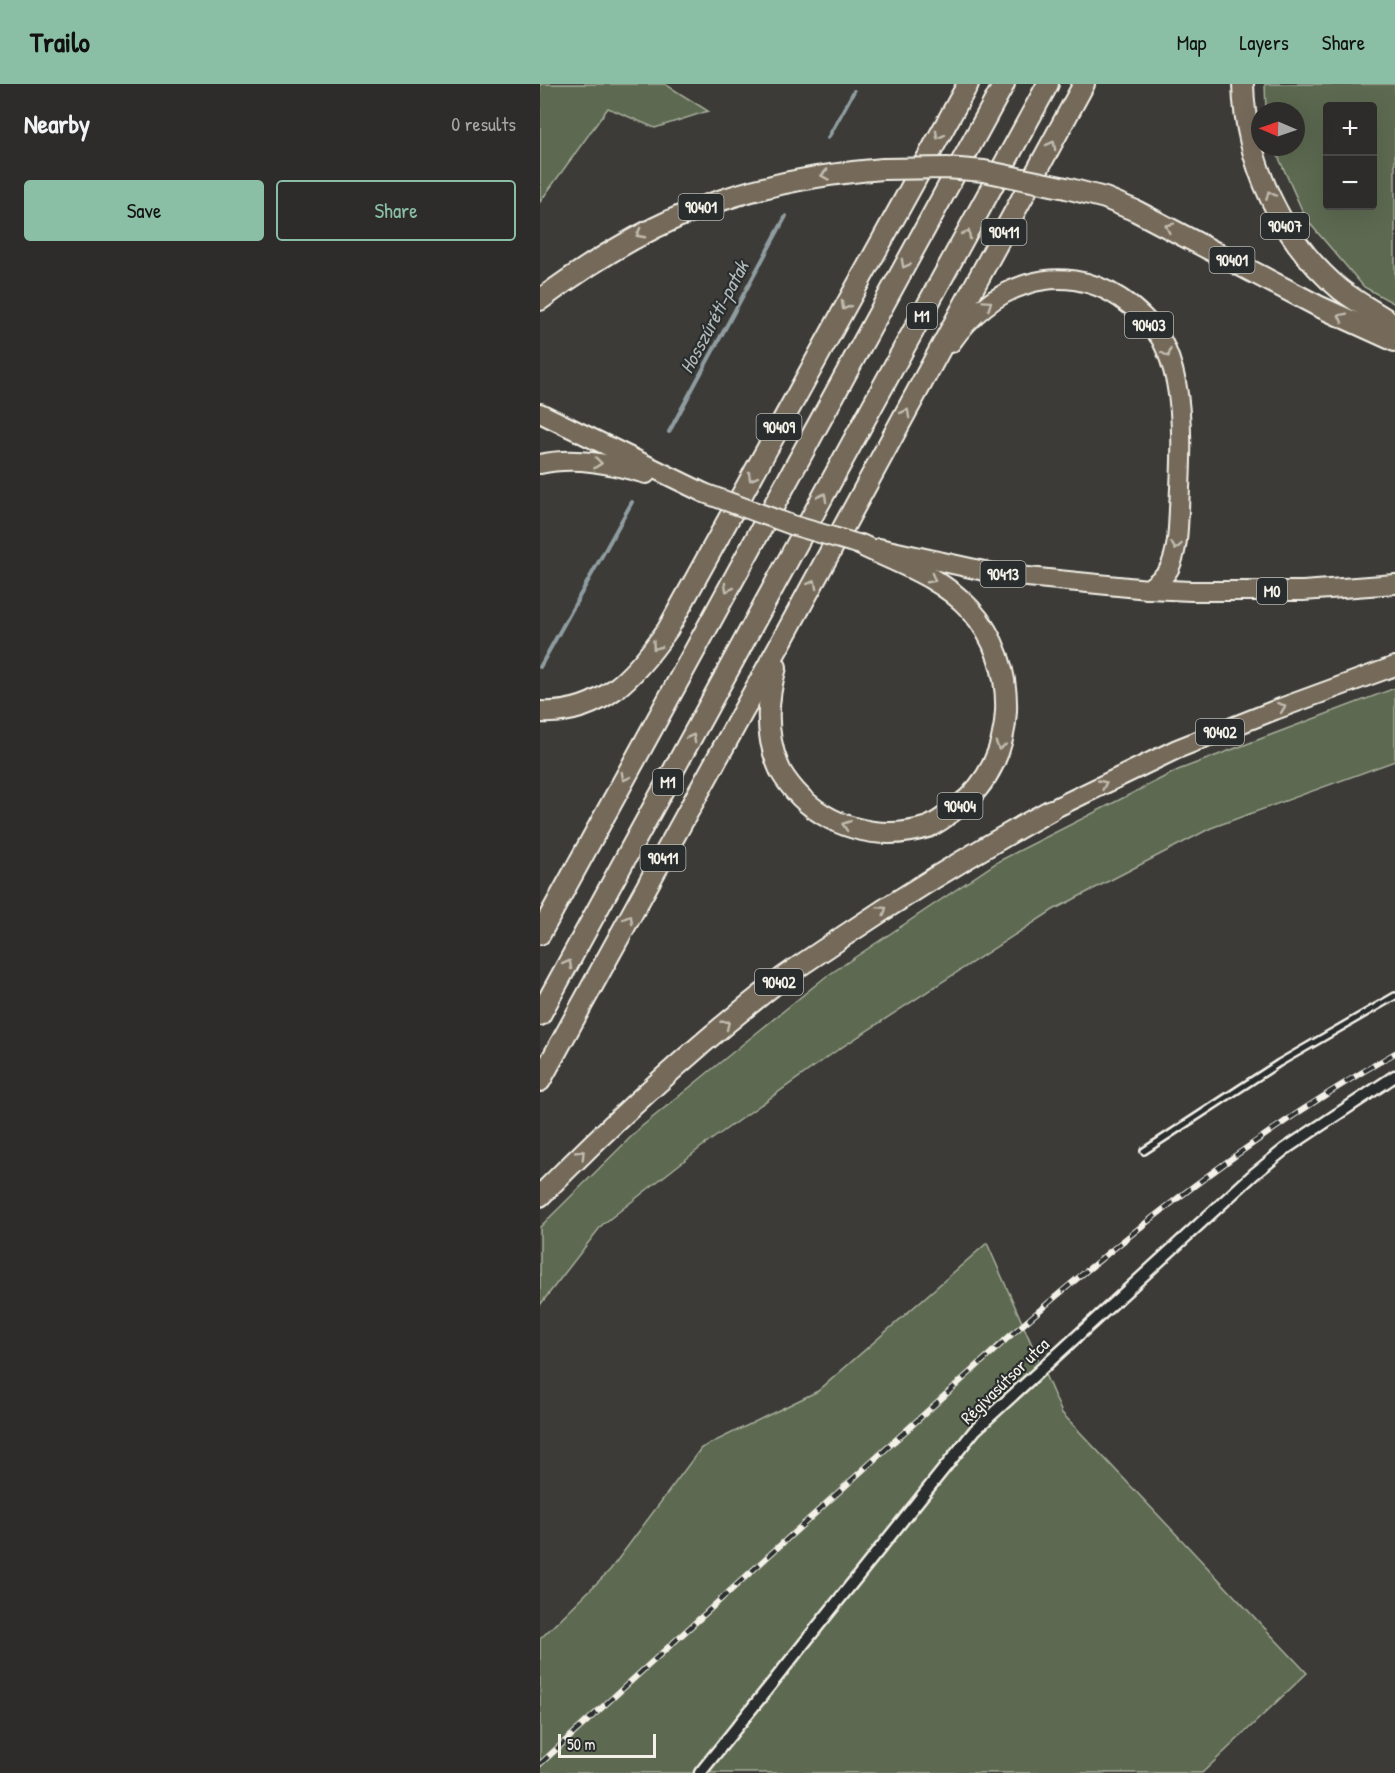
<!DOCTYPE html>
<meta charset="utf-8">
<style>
body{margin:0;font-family:"Patrick Hand",sans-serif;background:#393836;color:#f1f3f6}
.controls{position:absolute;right:18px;top:18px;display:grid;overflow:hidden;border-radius:6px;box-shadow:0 6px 24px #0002}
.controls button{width:54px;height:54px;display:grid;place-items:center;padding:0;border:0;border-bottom:2px solid #484847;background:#2d2c2a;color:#f1f3f6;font:30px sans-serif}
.compass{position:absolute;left:711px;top:18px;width:54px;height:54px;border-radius:50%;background:#2d2c2a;box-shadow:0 6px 24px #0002;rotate:272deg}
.scale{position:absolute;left:18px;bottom:15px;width:98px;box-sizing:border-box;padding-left:6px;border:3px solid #f4f1e8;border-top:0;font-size:16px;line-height:21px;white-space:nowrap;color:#f4f1e8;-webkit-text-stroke:4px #2a2d2e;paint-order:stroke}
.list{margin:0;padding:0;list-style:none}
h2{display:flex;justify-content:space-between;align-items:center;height:78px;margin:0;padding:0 24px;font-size:26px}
h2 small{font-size:20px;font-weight:400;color:#a7a7a8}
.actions{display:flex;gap:12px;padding:18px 24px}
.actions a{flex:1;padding:14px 0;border:2px solid #8abfa5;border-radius:6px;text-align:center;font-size:21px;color:#8abfa5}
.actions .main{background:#8abfa5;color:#111}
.map{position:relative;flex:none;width:855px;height:1689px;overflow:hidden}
header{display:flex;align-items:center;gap:36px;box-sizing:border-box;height:84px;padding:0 30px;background:#8abfa5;color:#111}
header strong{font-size:28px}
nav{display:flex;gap:33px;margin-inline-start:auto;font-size:21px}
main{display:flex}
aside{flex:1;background:#2d2c2a}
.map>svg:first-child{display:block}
</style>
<header>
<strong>Trailo</strong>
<nav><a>Map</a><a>Layers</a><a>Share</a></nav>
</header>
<main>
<aside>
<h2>Nearby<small>0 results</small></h2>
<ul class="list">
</ul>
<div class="actions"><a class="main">Save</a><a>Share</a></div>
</aside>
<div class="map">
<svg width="855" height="1689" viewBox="0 0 855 1689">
<rect width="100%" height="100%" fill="#3c3b38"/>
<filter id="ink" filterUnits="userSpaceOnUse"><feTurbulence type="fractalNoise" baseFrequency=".0167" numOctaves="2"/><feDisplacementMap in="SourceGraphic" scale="12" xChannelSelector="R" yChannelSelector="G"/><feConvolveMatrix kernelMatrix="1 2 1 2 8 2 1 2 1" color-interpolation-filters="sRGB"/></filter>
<g filter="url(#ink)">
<!-- green -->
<g fill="#5d6a51" stroke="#a8ae9c" stroke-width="1.5" fill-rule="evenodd">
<path d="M 0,0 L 125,0 L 168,27 L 115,44 L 68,24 L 0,118 Z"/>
<path d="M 725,0 L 855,0 L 855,220 L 824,203 L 766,135 L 734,63 L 756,63 L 756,27 L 726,27 ZM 788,22 L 832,22 L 832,122 L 788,122 Z"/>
<path d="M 855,604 L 855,677 L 671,744 L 513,826 L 299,965 L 164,1061 L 62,1141 L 0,1221 L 0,1143 L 6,1137 L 101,1043 L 284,894 L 459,777 L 638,686 Z"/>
<path d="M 447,1159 L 522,1329 L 767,1589 L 662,1689 L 0,1689 L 0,1555 L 70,1486 L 161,1364 L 278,1307 Z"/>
</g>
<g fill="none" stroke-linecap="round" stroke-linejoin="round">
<!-- stream -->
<g stroke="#8f9da0" stroke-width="4">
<path d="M 288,54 L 314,7"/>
<path d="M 129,348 L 246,132"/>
<path d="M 0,583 L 92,418"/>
</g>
<!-- service casing -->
<g stroke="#f4f1e8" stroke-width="10">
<path id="service" d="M 604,1067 L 739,979 L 855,912"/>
</g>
<!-- minor casing -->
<g stroke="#f4f1e8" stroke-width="15">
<path id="minor" d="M 160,1689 L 435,1346 L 714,1090 L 745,1065 L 855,992"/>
</g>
<!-- trunk casing -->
<g stroke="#f4f1e8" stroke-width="22">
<g id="trunk">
<path d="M 411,259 C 450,202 518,174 580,214 C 595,224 611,239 621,255 C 628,268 633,284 636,298 C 644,339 641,384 639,425 C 638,445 638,465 630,483 C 626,492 616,499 608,505"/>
<path d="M 0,329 L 164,409"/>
<path d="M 0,380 C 35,372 72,380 106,390"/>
<path d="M 339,464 L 458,490 L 608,505 L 651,507 L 763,507 L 855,500"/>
<path d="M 511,726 L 637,665 L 735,626 L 855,582"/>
</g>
</g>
<!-- motorway casing -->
<g stroke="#f4f1e8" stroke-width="24">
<g id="motorway">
<path d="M 703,0 C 705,77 741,157 801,206 C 818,219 837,229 855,241"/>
<path d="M 526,104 L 565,114 L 596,127 L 778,222 L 855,257"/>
<path d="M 0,216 C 110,133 205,96 343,85"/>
<path d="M 236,583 C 227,615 225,649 238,681 C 241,690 249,700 255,707 C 288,744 340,758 388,743 C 398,739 409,730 418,723 C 480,676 480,580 430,525 C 401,493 358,479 321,461"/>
<path d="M 0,628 C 62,631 96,591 128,545 L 428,0"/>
<path d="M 0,850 L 464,0"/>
<path d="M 0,931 L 508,0"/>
<path d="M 0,997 L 245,551 L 544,0"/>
<path d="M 0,1112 C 77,1034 157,960 244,893 C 263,879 284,866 304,852 C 371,807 440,765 511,726"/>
</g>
</g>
<!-- service -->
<use href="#service" stroke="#2a2d2e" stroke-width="5"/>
<!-- minor -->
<use href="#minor" stroke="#2a2d2e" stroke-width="10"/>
<!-- trunk -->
<use href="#trunk" stroke="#746a5a" stroke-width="18"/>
<!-- motorway -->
<use href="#motorway" stroke="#746a5a" stroke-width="20"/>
<!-- rail casing -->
<g stroke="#f4f1e8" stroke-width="6">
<path id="rail" d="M 0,1680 L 471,1251 C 593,1145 715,1049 855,969"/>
</g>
<!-- rail -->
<use href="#rail" stroke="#2a2d2e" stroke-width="4" stroke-dasharray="11" stroke-linecap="butt"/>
<!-- trunk-bridge casing -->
<g stroke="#f4f1e8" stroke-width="22" stroke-linecap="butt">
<path id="trunk-bridge" d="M 164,409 L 252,441 L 321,461"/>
</g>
<!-- motorway-bridge casing -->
<g stroke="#f4f1e8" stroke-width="24" stroke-linecap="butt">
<path id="motorway-bridge" d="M 343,85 L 407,84 L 444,87 L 526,104"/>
</g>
<!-- trunk-bridge -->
<use href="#trunk-bridge" stroke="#746a5a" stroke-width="18"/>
<!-- motorway-bridge -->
<use href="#motorway-bridge" stroke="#746a5a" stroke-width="20"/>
</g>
<!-- one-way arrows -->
<defs><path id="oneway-chevron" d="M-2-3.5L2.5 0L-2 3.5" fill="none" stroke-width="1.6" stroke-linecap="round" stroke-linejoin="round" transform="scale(1.5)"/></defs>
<g stroke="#c1bbaf">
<use href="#oneway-chevron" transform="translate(399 51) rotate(119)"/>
<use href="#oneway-chevron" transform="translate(512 61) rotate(-62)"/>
<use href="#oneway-chevron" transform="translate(285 91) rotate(171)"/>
<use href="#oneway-chevron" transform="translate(730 111) rotate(-114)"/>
<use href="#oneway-chevron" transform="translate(629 143) rotate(-154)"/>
<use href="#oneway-chevron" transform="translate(100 150) rotate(152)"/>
<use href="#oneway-chevron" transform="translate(427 150) rotate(-61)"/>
<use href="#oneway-chevron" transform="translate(365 180) rotate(119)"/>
<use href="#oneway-chevron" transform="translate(448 220) rotate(-34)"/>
<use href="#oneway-chevron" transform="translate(305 222) rotate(119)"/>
<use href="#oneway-chevron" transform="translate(802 233) rotate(-154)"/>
<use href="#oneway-chevron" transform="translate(627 269) rotate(67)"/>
<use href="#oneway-chevron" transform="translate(366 329) rotate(-61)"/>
<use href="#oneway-chevron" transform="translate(58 379) rotate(6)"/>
<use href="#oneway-chevron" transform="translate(212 393) rotate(119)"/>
<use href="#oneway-chevron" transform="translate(283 413) rotate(-61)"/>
<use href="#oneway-chevron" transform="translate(636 462) rotate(99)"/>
<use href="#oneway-chevron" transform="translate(392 495) rotate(28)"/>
<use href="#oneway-chevron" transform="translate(273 500) rotate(-61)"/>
<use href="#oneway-chevron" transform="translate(188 504) rotate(119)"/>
<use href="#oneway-chevron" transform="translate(116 562) rotate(125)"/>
<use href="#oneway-chevron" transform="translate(742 623) rotate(-20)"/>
<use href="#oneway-chevron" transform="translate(152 654) rotate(-61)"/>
<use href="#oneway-chevron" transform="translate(460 662) rotate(106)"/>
<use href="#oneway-chevron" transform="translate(85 693) rotate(118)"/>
<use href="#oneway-chevron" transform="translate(563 700) rotate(-25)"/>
<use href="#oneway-chevron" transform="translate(306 741) rotate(-161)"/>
<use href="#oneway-chevron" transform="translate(343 826) rotate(-34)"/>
<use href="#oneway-chevron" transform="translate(89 835) rotate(-61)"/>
<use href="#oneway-chevron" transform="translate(28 880) rotate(-61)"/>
<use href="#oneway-chevron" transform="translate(186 940) rotate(-39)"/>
<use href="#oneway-chevron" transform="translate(41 1070) rotate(-46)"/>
</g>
</g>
<g text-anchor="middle" stroke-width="4.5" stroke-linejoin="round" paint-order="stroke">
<!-- shield labels -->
<g fill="#2a2d2e" stroke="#b7b6b0" stroke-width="1.5">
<rect x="138.5" y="110" width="45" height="26" rx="4.5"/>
<rect x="721" y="129" width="48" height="26" rx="4.5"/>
<rect x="441.5" y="135" width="45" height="26" rx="4.5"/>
<rect x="669.5" y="163" width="45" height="26" rx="4.5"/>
<rect x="367" y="219" width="30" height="26" rx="4.5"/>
<rect x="585" y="228" width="48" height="26" rx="4.5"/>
<rect x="216.5" y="330" width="45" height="26" rx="4.5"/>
<rect x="440.5" y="477" width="45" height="26" rx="4.5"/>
<rect x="717" y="494" width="30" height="26" rx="4.5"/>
<rect x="656" y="635" width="48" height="26" rx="4.5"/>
<rect x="113" y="685" width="30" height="26" rx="4.5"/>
<rect x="397.5" y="709" width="45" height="26" rx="4.5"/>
<rect x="100.5" y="761" width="45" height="26" rx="4.5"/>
<rect x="215" y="885" width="48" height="26" rx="4.5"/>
</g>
<g font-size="16" font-weight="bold" fill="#f4f1e8">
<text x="161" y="129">90401</text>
<text x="745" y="148">90407</text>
<text x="464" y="154">90411</text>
<text x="692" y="182">90401</text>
<text x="382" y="238">M1</text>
<text x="609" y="247">90403</text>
<text x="239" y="349">90409</text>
<text x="463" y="496">90413</text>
<text x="732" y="513">M0</text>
<text x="680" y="654">90402</text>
<text x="128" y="704">M1</text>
<text x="420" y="728">90404</text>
<text x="123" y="780">90411</text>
<text x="239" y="904">90402</text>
</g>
<!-- street labels -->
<g font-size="18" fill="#f4f1e8" stroke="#2a2d2e">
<text transform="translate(465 1297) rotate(-44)" y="6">Régivasútsor utca</text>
</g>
<!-- water labels -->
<g font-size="20" font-style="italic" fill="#b1b9b8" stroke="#2a2d2e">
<text transform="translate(174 233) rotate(-62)" y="7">Hosszúréti-patak</text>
</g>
</g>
</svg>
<div class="controls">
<button>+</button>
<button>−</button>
</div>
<svg class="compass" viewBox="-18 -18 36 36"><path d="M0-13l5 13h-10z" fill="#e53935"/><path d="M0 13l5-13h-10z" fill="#a7a7a8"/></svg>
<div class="scale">50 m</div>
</div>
</main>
